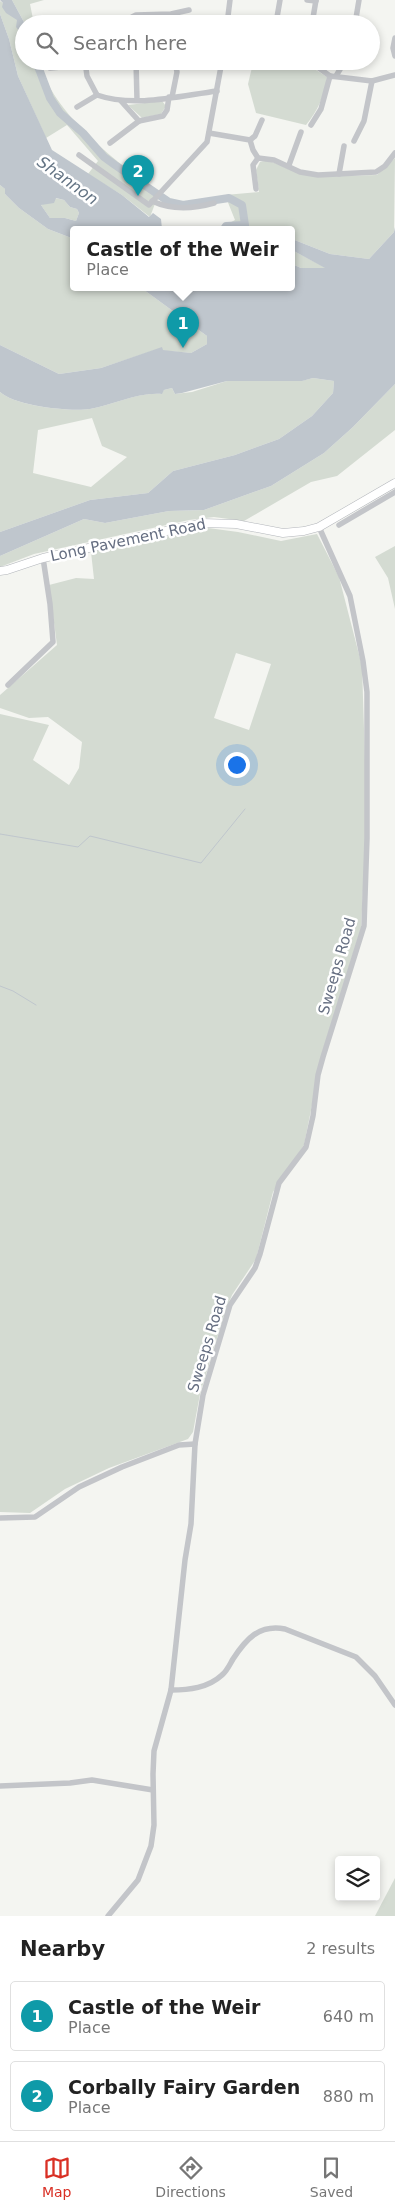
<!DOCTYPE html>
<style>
body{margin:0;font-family:"DejaVu Sans",sans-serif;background:#f2f2f2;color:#222}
.controls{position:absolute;right:15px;bottom:15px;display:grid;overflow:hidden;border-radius:5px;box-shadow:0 2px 8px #0003}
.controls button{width:45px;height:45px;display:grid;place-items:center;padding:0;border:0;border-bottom:1px solid #e0e0e0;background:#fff;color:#222;font:25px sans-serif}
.you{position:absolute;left:236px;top:764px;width:18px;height:18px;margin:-12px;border:4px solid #fff;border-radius:50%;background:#1a73e8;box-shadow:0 0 0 8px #1a73e833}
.badge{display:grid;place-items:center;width:32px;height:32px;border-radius:50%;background:#d93025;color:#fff;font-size:16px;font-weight:700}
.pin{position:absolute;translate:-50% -41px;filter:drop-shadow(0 1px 2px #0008)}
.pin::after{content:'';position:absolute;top:26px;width:18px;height:15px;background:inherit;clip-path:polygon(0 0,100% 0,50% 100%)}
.popup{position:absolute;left:70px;top:226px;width:225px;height:65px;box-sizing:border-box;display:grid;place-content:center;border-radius:5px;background:#fff;filter:drop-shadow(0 1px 4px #0005);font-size:16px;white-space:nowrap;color:#767676}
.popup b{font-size:19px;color:#222}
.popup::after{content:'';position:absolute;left:50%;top:100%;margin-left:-10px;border:10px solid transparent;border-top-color:#fff}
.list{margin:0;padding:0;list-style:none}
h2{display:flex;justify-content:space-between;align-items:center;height:65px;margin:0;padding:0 20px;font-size:21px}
h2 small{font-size:16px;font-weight:400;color:#767676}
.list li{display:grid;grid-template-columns:32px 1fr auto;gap:15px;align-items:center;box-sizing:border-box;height:70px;margin:0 10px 10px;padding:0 10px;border:1px solid #e0e0e0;border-radius:5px}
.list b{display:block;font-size:19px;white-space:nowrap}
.list p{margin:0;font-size:16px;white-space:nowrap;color:#767676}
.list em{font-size:16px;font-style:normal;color:#767676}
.icon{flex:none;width:28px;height:28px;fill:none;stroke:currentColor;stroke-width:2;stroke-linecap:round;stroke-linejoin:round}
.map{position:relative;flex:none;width:395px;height:1916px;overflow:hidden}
.search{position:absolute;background:#fff;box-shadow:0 2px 8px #0003;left:15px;right:15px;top:15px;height:55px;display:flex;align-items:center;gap:12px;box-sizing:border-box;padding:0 18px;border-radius:28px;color:#767676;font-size:19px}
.sheet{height:225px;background:#fff}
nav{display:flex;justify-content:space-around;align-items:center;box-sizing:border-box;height:70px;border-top:1px solid #e0e0e0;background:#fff;font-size:14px;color:#767676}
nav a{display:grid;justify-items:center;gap:2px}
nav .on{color:#d93025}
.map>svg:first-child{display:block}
</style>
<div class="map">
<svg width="395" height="1916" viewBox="0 0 395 1916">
<rect width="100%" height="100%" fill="#f4f5f1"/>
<!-- green -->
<g fill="#d4dbd2" fill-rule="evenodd">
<path d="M 12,0 L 44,0 L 30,4 L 34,24 L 25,24 Z"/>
<path d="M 0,1 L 3,3 L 17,19 L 20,32 L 24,30 L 24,61 L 40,61 C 49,111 122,168 163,194 L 156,201 L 150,217 L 122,195 L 88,174 L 98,161 L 67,125 L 46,138 L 18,76 L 9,39 L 0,14 Z"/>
<path d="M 256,61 L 302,61 L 327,77 C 324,97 318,110 306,125 L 256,113 L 248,84 L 253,63 Z"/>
<path d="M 162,101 L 166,106 L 161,114 L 142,118 L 128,105 Z"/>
<path d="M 395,158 L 394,232 L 369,259 L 330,254 L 292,239 L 292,229 L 228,229 L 224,226 L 235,220 L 225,195 L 259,192 L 256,170 L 260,162 C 272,158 282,168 294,171 C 321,177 349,176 377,175 Z"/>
<path d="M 0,185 L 5,189 L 5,194 L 19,208 L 48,229 L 74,239 L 74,287 L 140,287 L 207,336 L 207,344 L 191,353 L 155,350 L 101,368 L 59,374 L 0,345 Z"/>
<path d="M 55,198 L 64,200 L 70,207 L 77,209 L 79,213 L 76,221 L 65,218 L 50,218 L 41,205 Z"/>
<path d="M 292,250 L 326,268 L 301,268 L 292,264 Z"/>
<path d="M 313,378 L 334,381 L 333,393 L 312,416 L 279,439 L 235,455 L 173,471 L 148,493 L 90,500 L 0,532 L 0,392 C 15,406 69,412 90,409 C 113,405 138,392 161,394 L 164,390 L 172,388 L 175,394 L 192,392 L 227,381 L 301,381 ZM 92,418 L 102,446 L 127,457 L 91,487 L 33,473 L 38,430 Z"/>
<path d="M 395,384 L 395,430 L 337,476 L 311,482 L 244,521 L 214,517 L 189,520 L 34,554 L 0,567 L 0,556 L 84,519 L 105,523 L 169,511 L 204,510 L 271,486 L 324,453 L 353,427 Z"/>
<path d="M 208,528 L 238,532 L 281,541 L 317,534 L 339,577 L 362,666 L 365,760 L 365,853 L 361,928 L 323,1050 L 304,1145 L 273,1192 L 256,1259 L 232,1295 L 225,1312 L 200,1394 L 193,1432 L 188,1439 L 109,1468 L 65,1489 L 30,1513 L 0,1512 L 0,714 L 49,725 L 33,760 L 69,785 L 79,768 L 82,742 L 48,717 L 29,718 L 0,708 L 0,695 L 57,645 L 49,585 L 76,578 L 94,579 L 91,552 ZM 236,653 L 271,664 L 249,730 L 214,718 Z"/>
<path d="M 395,546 L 395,609 L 388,578 L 375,557 Z"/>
<path d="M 395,1878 L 395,1916 L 375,1916 Z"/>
</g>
<!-- water -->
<g fill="#bfc6cd" fill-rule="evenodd">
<path d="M 0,0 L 12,0 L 25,24 L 24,30 L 20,32 L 16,27 L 17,20 L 6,13 L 2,7 L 3,3 Z"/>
<path d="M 0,14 L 9,39 L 18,76 L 52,150 L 122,195 L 149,217 L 153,213 L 161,219 L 162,229 L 74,229 L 74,239 L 48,229 L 19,208 L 5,194 L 5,189 L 0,185 ZM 56,198 L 64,200 L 70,207 L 77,209 L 79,213 L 76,221 L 65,218 L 50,218 L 41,205 L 54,203 Z"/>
<path d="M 395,227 L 395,384 L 353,427 L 324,453 L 271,486 L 204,510 L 169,511 L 105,523 L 84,519 L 0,556 L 0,532 L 90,500 L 148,493 L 173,471 L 235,455 L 279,439 L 312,416 L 333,393 L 334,381 L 313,378 L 302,381 L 227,381 L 182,393 L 175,394 L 172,388 L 164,390 L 162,394 C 138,392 113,405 90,409 C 70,412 15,406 0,392 L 0,345 L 59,374 L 101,368 L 162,347 L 163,350 L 191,353 L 207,344 L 207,336 L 140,287 L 292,287 L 292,264 L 301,268 L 325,268 L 292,250 L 292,239 L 330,254 L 369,259 L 394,232 Z"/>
</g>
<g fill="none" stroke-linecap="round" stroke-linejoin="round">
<!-- stream -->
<g stroke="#bfc6cd" stroke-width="1">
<path d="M 0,834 L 78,847 L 90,836 L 201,863 L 245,809"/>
<path d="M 0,986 L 13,991 L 36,1005"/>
</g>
<!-- river -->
<path stroke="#bfc6cd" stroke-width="8" d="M 36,61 L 50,98 L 60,113 L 83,133 L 104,157 L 115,165 L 169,202 L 183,205 L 229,198 L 242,205 L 245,225 L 226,226 L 224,229"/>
<!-- major casing -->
<g stroke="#b3b6bb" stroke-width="9">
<path id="major" d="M 0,571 L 7,570 L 43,558 L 203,523 L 236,524 L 283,533 L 304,531 L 319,527 L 395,483"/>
</g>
<!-- minor -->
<g stroke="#c3c5c9" stroke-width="5.5">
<path d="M 307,0 L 316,1"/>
<path d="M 276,23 L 280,0"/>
<path d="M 83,24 L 118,19"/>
<path d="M 131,24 L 132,17 L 136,15 L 171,14 L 189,10"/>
<path d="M 202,24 L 211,18 L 227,20"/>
<path d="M 227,24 L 230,0"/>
<path d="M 312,24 L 316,0"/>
<path d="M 355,24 L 359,0"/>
<path d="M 395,38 L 393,48 L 395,56"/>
<path d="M 85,61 L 87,76 L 97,95 C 134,108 179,96 217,91"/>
<path d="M 136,61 L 137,100"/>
<path d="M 236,61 L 249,61"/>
<path d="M 309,61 L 330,76"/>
<path d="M 50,68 L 85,65"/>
<path d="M 336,76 L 345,61"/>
<path d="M 172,97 L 177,72 L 175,61"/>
<path d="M 121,101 L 139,121 L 163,116 L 167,110 L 169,97"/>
<path d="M 77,107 L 97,95"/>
<path d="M 311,125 L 321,109 L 330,76 L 372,81 L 395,75"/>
<path d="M 209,133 L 250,140 L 253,150 L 258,158 L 274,160 L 300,172 L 318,175 L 376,172 L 385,166 L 395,153"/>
<path d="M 250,140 L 255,136 L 262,120"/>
<path d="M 354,141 L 364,121 L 372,81"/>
<path d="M 110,143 L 139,121"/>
<path d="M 79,155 L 149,205 L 207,142 L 222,61"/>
<path d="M 289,165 L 301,132"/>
<path d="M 339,174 L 344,146"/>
<path d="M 256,189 L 253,165 L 258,158"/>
<path d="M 152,201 C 171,210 193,209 214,203"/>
<path d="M 339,525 L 395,492"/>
<path d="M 8,685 L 53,642 L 50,604 L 43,558"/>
<path d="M 0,1518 L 35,1517 L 79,1487 L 122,1467 L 179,1445 L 195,1444"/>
<path d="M 171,1690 C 189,1690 208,1688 222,1675 C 227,1671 230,1664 233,1659 C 246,1639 259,1624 285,1629 L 356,1657 L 375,1676 L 395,1705"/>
<path d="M 0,1786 L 70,1783 L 92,1780 L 153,1790"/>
<path d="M 108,1916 L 138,1880 L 151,1846 L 154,1825 L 153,1774 L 154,1751 L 171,1690 L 185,1560 L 191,1524 L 195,1444 L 203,1395 L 230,1305 L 255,1268 L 260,1254 L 279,1183 L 306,1147 L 313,1116 L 318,1075 L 323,1057 L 364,926 L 367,838 L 367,692 L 363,661 L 350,596 L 319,527"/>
</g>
<!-- major -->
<use href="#major" stroke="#fff" stroke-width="8"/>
</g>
<g text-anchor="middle" stroke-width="5" stroke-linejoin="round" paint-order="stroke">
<!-- street labels -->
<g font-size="15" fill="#656e81" stroke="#fff">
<text transform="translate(128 540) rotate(-12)" y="5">Long Pavement Road</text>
<text transform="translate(337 966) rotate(-74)" y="5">Sweeps Road</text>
<text transform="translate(207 1344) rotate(-73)" y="5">Sweeps Road</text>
</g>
<!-- water labels -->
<g font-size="16" font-style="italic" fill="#657585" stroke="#fff">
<text transform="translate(68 180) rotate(36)" y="6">Shannon</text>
</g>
</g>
</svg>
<div class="controls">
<button><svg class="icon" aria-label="layers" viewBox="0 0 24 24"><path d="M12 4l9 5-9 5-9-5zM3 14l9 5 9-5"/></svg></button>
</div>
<div class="you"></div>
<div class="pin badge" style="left:183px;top:348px;background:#0f9aa8">1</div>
<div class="popup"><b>Castle of the Weir</b>Place</div>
<div class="pin badge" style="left:138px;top:196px;background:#0f9aa8">2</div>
<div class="search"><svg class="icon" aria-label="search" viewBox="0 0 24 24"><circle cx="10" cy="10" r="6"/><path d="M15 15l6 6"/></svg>Search here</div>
</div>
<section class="sheet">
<h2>Nearby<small>2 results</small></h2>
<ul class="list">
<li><span class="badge" style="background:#0f9aa8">1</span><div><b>Castle of the Weir</b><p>Place</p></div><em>640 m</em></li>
<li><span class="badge" style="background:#0f9aa8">2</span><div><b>Corbally Fairy Garden</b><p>Place</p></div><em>880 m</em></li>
</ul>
</section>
<nav>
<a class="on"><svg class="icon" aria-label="map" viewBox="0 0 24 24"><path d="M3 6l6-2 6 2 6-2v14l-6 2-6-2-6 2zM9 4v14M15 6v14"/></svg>Map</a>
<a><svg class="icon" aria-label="directions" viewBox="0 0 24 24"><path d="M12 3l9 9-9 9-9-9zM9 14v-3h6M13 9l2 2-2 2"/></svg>Directions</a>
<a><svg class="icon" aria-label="saved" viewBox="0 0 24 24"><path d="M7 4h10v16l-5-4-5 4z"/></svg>Saved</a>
</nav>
